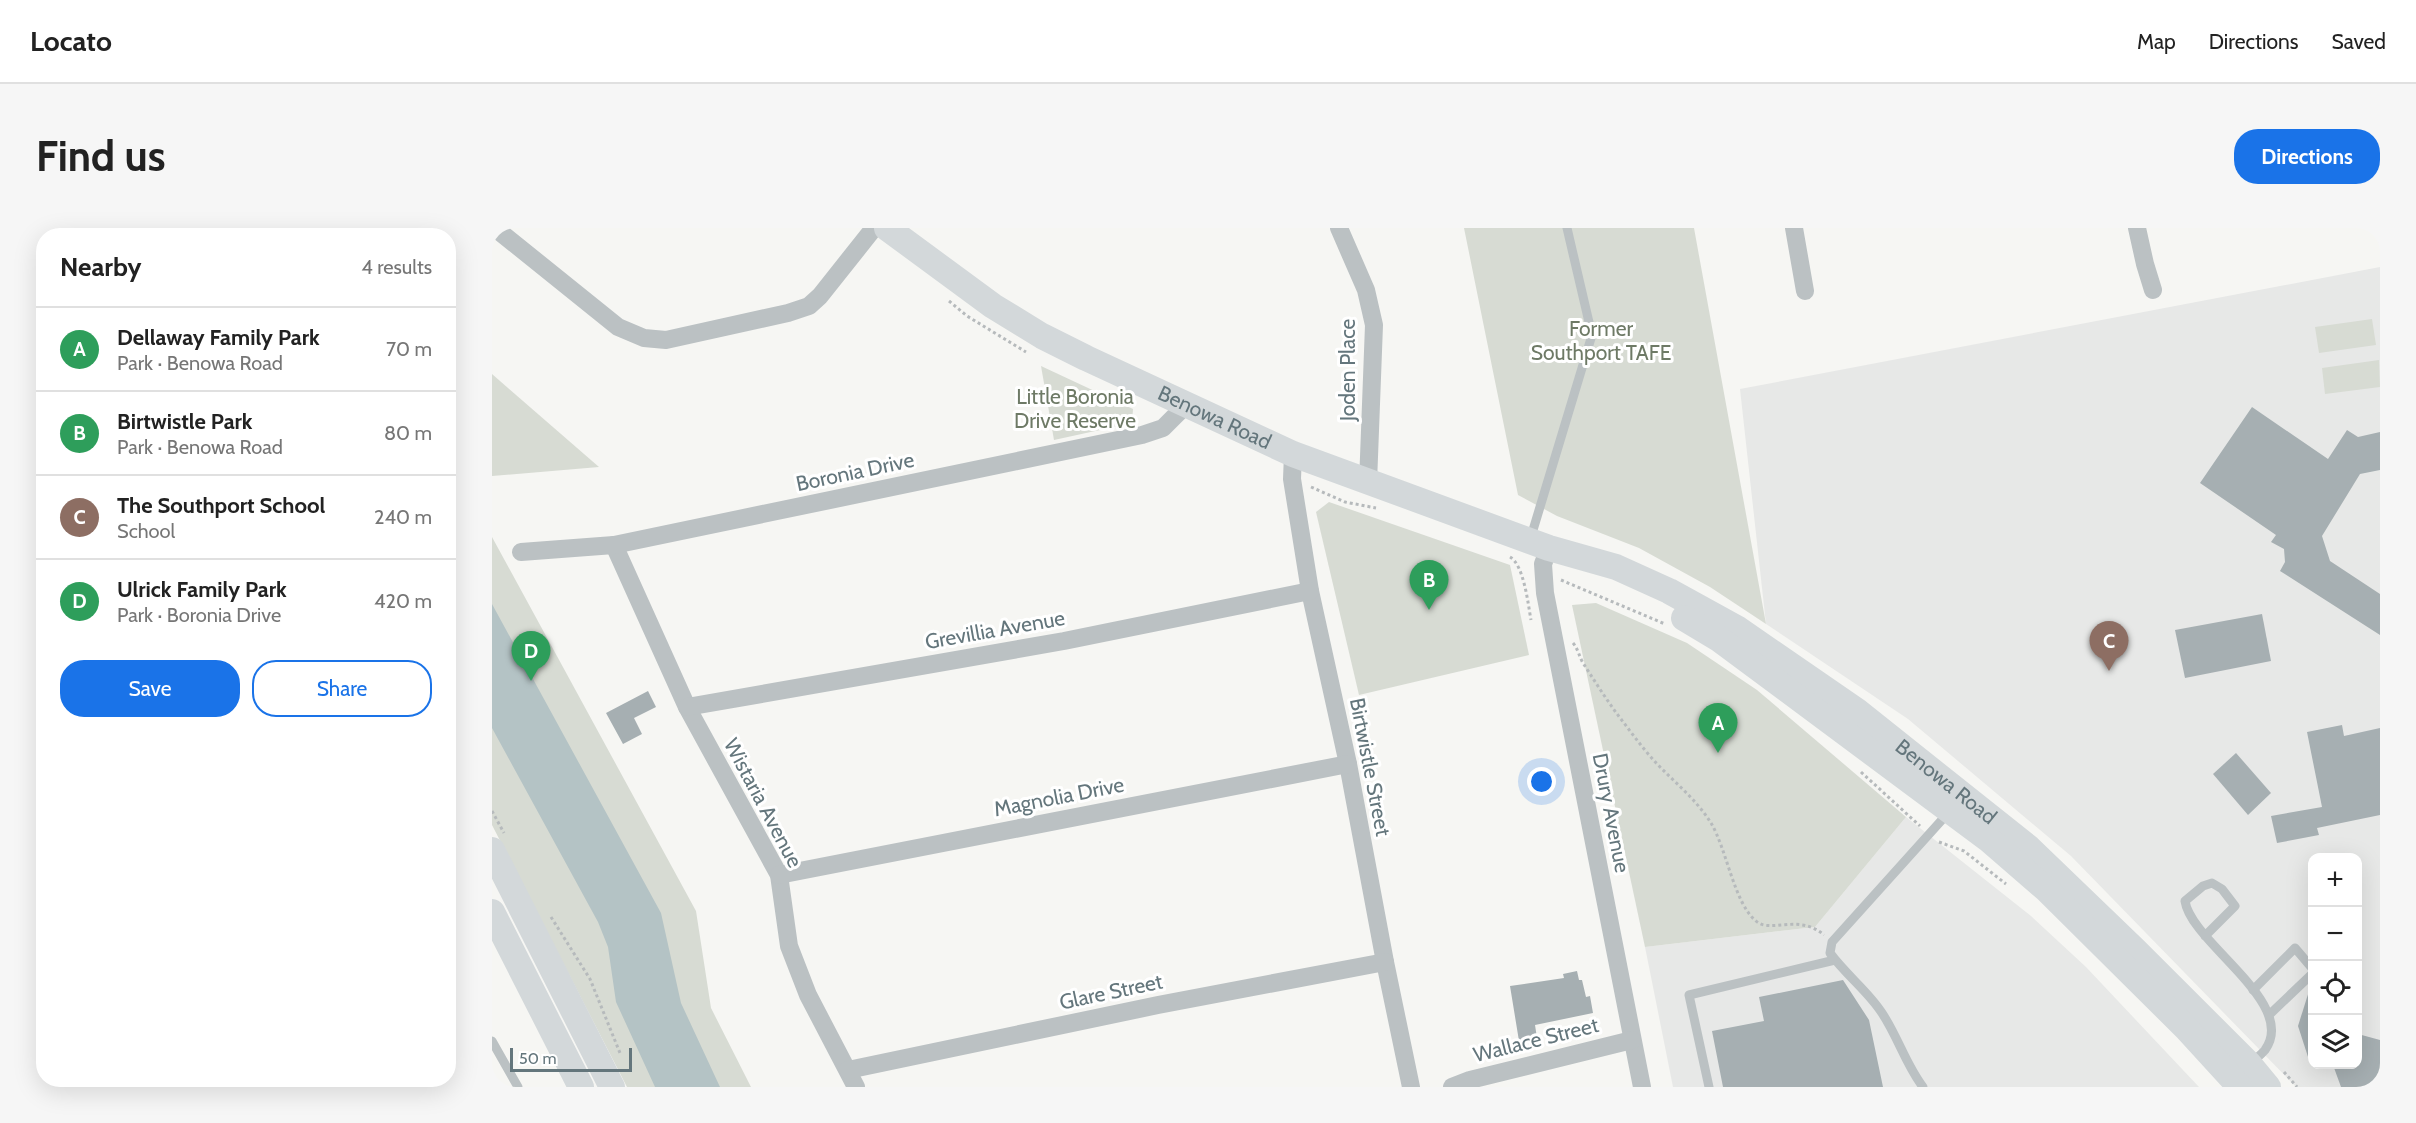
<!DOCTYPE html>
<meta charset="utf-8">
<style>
body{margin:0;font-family:Cabin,sans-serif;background:#f6f6f6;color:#222}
.controls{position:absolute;right:18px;bottom:18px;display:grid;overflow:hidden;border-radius:12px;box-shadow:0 6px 24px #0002}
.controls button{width:54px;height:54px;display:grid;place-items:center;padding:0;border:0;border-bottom:2px solid #e0e0e0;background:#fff;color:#222;font:30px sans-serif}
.scale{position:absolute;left:18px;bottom:15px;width:122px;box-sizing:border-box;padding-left:6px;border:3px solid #64767c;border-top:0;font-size:16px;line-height:21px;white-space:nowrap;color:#64767c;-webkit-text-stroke:4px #fff;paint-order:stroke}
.you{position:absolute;left:1050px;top:554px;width:21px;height:21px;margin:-15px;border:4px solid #fff;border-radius:50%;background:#1a73e8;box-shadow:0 0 0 9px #1a73e833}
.badge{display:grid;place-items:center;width:39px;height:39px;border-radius:50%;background:#1a73e8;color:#fff;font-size:20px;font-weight:700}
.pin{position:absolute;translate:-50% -50px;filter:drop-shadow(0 2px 3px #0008)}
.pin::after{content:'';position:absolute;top:32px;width:21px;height:18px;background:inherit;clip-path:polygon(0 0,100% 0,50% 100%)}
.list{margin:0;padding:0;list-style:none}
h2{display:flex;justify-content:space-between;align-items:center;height:78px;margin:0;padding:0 24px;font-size:26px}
h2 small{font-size:20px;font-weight:400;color:#767676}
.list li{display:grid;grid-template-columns:39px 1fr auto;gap:18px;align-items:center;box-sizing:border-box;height:84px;padding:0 24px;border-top:2px solid #e0e0e0}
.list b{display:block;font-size:22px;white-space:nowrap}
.list p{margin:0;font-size:20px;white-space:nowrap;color:#767676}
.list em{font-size:20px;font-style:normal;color:#767676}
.actions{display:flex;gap:12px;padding:18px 24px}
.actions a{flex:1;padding:14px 0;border:2px solid #1a73e8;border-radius:24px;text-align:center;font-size:21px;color:#1a73e8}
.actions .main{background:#1a73e8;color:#fff}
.icon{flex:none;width:33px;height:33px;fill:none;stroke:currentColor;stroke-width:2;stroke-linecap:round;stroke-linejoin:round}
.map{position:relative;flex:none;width:1888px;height:859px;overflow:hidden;border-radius:24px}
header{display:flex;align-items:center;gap:36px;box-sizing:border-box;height:84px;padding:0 30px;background:#fff;border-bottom:2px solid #e0e0e0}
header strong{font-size:28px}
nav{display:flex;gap:33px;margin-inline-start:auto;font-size:21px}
.intro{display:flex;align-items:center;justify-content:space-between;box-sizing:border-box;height:144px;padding:0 36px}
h1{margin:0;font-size:42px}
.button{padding:15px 27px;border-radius:24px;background:#1a73e8;color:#fff;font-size:21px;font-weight:700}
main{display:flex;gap:36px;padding:0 36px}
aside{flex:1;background:#fff;border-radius:24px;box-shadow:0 6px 24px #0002}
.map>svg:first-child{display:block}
</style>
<header>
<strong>Locato</strong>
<nav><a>Map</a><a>Directions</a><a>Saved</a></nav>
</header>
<div class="intro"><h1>Find us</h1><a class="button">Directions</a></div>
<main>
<aside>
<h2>Nearby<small>4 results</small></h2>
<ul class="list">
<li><span class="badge" style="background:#2e9e5b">A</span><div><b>Dellaway Family Park</b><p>Park · Benowa Road</p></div><em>70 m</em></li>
<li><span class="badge" style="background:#2e9e5b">B</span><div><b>Birtwistle Park</b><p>Park · Benowa Road</p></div><em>80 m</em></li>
<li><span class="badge" style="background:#8d6e63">C</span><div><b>The Southport School</b><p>School</p></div><em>240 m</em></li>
<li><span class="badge" style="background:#2e9e5b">D</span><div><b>Ulrick Family Park</b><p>Park · Boronia Drive</p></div><em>420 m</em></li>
</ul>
<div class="actions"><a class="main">Save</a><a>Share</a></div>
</aside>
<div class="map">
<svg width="1888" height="859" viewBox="0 0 1888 859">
<rect width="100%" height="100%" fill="#f6f6f3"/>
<!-- built -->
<g fill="#e7e8e7" fill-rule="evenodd">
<path d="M 1888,39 L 1888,859 L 1804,859 L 1579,628 L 1416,491 L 1274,396 L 1248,161 ZM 1820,630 L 1866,630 L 1866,836 L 1820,836 Z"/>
<path d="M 1414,589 L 1539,688 L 1594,739 L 1707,859 L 1181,859 L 1153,719 L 1323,699 Z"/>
</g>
<!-- green -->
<g fill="#d7dbd3">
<path d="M 972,0 L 1202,0 L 1274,396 L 1218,359 L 1147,320 L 1065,288 L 1026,267 Z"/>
<path d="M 1880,91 L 1884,117 L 1827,125 L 1823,99 Z"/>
<path d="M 1887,132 L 1888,159 L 1833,166 L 1830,140 Z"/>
<path d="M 549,138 L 641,181 L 640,195 L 562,212 Z"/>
<path d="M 0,146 L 107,239 L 0,248 Z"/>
<path d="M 837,274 L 1018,337 L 1037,427 L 867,467 L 824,284 Z"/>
<path d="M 0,309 L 204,683 L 219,780 L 259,859 L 135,859 L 0,597 Z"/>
<path d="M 1104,375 L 1195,415 L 1265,462 L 1414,589 L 1323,699 L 1153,719 L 1080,377 Z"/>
</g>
<!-- water -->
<path fill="#b4c3c5" d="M 0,376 L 169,685 L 189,775 L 228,859 L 163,859 L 124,774 L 116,719 L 106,694 L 0,500 Z"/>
<!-- building -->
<g fill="#a6afb2">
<path d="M 1760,179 L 1836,231 L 1855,202 L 1866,209 L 1888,204 L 1888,242 L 1868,246 L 1830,308 L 1838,333 L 1888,366 L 1888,407 L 1788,343 L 1793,334 L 1792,321 L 1779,314 L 1784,307 L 1708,255 Z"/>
<path d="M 1770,386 L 1779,433 L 1693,450 L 1683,402 Z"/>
<path d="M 156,463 L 164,479 L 142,490 L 150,506 L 131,516 L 114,485 Z"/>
<path d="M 1850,497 L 1852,508 L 1888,500 L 1888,587 L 1825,600 L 1827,607 L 1785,615 L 1779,588 L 1830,579 L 1815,504 Z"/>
<path d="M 1744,525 L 1779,565 L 1756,587 L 1721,546 Z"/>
<path d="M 1085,743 L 1087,752 L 1090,752 L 1094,769 L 1098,768 L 1101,785 L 1043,797 L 1045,810 L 1027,813 L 1018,758 L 1072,750 L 1071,746 Z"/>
<path d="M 1351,752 L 1377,792 L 1391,859 L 1231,859 L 1220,803 L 1272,793 L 1267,769 Z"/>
<path d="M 1818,760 L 1821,761 L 1821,835 L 1818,835 L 1806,798 Z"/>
<path d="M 1866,806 L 1888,812 L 1888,859 L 1849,859 L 1841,837 L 1866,837 Z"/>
</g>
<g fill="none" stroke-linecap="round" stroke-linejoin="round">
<!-- path -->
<g stroke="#b6babc" stroke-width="3" stroke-dasharray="3 3" stroke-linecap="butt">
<path d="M 457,73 L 475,88 L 534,124"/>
<path d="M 819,259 L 853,274 L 884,280"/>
<path d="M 1018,329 C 1032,337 1036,376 1039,392"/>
<path d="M 1069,352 L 1173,396"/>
<path d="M 1081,415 C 1086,421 1087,428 1091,435 C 1104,455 1117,476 1132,495 C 1144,511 1156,527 1170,541 C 1187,558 1206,574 1219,595 C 1235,622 1242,675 1264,693 C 1278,706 1307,685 1332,707"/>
<path d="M 1369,544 L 1428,598"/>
<path d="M 0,583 L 12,605"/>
<path d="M 1447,614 L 1472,623 L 1514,656"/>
<path d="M 59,689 L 98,751 L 128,825"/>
<path d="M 1792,844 L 1805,859"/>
</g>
<!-- lane -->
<g stroke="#bbc1c3" stroke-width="9">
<path d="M 1038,312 L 1100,107 L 1075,0"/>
<path d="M 1713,708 L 1743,678 L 1730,661 L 1720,655 L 1711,658 L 1693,673 C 1699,715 1807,775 1773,822 C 1769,827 1763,831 1759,835"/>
<path d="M 1761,762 L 1803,720 L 1820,740"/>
<path d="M 1777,787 L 1820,746"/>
<path d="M 0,813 L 26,859"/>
<path d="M 1217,859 L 1197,767 L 1343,732"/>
<path d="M 1431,859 C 1414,837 1406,809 1390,785 C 1376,763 1354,747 1338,725 L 1340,714 L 1457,584"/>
</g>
<!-- street -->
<g stroke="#bbc1c3" stroke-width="18">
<path d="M 3,0 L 126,99 L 152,110 L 174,112 L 296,85 L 317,78 L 328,68 L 382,0"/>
<path d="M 847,0 L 874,62 L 882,97 L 876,255"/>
<path d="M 1302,0 L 1313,63"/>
<path d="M 1645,0 L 1653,36 L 1661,62"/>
<path d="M 801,226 L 800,251 L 818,363 L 856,536 L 893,734 L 919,859"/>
<path d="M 122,317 L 195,479 L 287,647 L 297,718 L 316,767 L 364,859"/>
<path d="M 1057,320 L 1051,336 L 1053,365 L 1150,859"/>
<path d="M 29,324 L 122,317 L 650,207 L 671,200 L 694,177"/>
<path d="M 195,479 L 572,413 L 818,363"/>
<path d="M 287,647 L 856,536"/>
<path d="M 356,842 L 666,777 L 893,734"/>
<path d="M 960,859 L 978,852 L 1140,812"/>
</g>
<!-- secondary -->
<g stroke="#d3d8da" stroke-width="26">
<path id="s1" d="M 395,0 L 501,78 L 550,108 L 594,130 L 801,226 L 1057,320 L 1124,339 L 1177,363 L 1246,401 L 1365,483 L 1537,620 L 1643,722 L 1757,836 L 1776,859"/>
<path d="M 1192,390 L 1227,411 L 1496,611 L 1555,662 L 1694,800 L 1748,859"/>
<path d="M 0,622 L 120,859"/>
<path d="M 0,684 L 89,859"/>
</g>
</g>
<g text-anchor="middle" stroke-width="6" stroke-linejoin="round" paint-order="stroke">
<!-- park labels -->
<g font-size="21" fill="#6e7a66" stroke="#fff">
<text x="1109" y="108">Former<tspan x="1109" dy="24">Southport TAFE</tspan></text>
<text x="583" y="176">Little Boronia<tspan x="583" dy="24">Drive Reserve</tspan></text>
</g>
<!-- street labels -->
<g font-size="21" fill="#64767c" stroke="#fff">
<text transform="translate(856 142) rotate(-90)" y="7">Joden Place</text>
<text dy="7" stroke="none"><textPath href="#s1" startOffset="380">Benowa Road</textPath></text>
<text transform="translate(363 244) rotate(-12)" y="7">Boronia Drive</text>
<text transform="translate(503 402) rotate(-10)" y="7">Grevillia Avenue</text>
<text transform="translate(878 539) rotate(79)" y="7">Birtwistle Street</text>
<text dy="7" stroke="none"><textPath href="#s1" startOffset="1204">Benowa Road</textPath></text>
<text transform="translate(567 569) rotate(-11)" y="7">Magnolia Drive</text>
<text transform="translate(271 575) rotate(62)" y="7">Wistaria Avenue</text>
<text transform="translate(1119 585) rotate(79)" y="7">Drury Avenue</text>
<text transform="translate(619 764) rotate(-12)" y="7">Glare Street</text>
<text transform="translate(1044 812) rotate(-14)" y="7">Wallace Street</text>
</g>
</g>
</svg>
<div class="controls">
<button>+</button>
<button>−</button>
<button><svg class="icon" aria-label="locate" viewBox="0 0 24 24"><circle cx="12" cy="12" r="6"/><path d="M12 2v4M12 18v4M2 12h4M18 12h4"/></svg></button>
<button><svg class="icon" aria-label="layers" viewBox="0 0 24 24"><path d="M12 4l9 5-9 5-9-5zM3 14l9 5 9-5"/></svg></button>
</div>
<div class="scale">50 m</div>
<div class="you"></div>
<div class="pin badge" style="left:1226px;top:525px;background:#2e9e5b">A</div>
<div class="pin badge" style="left:937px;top:382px;background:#2e9e5b">B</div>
<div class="pin badge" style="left:1617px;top:443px;background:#8d6e63">C</div>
<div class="pin badge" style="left:39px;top:453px;background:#2e9e5b">D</div>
</div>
</main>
